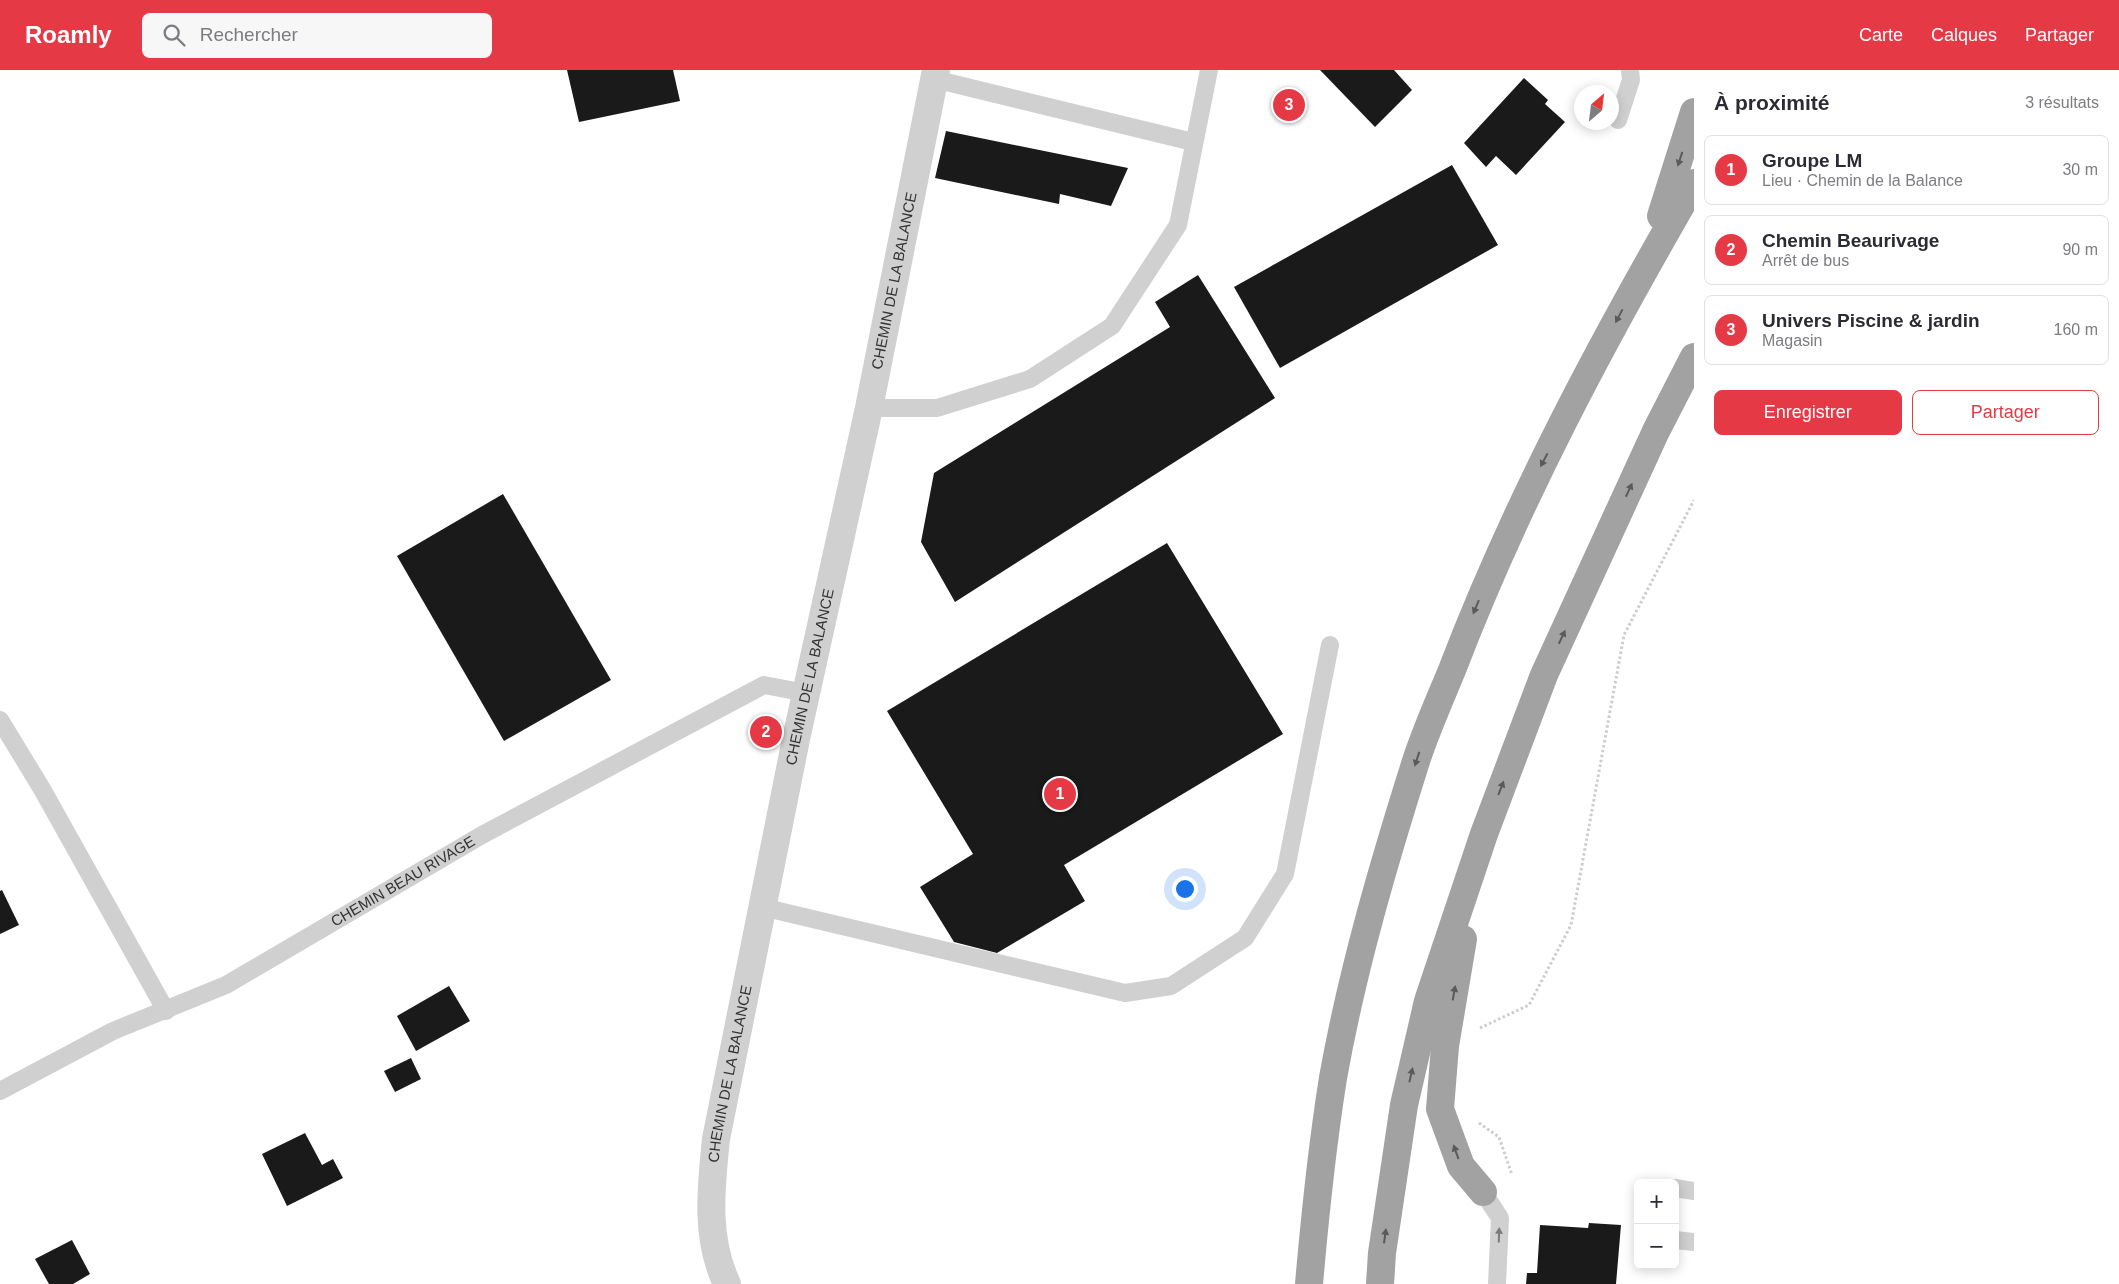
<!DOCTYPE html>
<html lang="fr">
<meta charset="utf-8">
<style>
body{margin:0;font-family:Arial,sans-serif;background:#f7f7f7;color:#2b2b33}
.controls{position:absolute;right:15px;bottom:15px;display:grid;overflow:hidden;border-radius:8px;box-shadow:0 2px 12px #0003}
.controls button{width:45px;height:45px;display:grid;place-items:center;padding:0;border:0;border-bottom:1px solid #e1e1e2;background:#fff;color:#2b2b33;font:25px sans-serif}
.compass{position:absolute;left:1574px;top:15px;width:45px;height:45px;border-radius:50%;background:#fff;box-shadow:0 2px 12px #0003;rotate:28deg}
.you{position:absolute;left:1184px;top:818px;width:18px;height:18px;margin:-12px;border:4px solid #fff;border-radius:50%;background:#1a73e8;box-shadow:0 0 0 8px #1a73e833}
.badge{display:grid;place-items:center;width:32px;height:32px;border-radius:50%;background:#e63946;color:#fff;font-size:16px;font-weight:700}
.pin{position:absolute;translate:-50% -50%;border:2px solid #fff;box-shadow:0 1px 5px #0006}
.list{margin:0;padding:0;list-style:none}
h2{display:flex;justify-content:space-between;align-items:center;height:65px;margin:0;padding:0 20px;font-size:21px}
h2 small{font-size:16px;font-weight:400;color:#7c7c81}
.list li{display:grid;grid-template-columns:32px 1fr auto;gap:15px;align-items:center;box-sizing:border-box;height:70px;margin:0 10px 10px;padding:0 10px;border:1px solid #e1e1e2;border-radius:8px}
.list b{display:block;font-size:19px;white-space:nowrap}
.list p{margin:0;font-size:16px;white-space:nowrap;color:#7c7c81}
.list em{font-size:16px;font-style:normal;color:#7c7c81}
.actions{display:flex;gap:10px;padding:15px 20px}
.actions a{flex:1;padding:11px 0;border:1px solid #e63946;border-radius:8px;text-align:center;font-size:18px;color:#e63946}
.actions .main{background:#e63946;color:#fff}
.icon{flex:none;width:28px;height:28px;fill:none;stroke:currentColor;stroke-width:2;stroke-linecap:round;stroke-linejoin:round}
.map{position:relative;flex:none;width:1694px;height:1214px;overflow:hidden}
header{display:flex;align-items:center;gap:30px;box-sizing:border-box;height:70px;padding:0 25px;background:#e63946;color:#fff}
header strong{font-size:24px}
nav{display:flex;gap:28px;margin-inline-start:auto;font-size:18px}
.search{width:350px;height:45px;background:#f7f7f7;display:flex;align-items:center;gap:12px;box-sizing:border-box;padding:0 18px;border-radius:8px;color:#7c7c81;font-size:19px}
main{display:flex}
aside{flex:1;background:#fff}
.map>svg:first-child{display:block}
</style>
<header>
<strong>Roamly</strong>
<div class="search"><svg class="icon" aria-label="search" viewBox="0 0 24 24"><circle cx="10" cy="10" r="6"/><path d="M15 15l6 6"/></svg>Rechercher</div>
<nav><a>Carte</a><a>Calques</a><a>Partager</a></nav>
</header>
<main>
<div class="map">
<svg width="1694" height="1214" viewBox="0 0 1694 1214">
<rect width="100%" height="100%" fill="#fff"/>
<!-- building -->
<g fill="#1a1a1a">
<path d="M 567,0 L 673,0 L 680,31 L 579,52 Z"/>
<path d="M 1320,0 L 1394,0 L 1412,20 L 1375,57 Z"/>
<path d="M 1524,8 L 1548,30 L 1545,34 L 1565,52 L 1516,105 L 1496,86 L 1486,97 L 1464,73 Z"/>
<path d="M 946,61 L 1128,98 L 1111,136 L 1060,124 L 1059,134 L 935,108 Z"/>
<path d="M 1452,95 L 1498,175 L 1280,298 L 1234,217 Z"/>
<path d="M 1198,205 L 1275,328 L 955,532 L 921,472 L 934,403 L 1170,257 L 1155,232 Z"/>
<path d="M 503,424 L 611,610 L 504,671 L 397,486 Z"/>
<path d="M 1167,473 L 1283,664 L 1064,795 L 1085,831 L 997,883 L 954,872 L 920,817 L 973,784 L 887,641 Z"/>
<path d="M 2,820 L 19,855 L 0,864 L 0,821 Z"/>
<path d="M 449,916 L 470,951 L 416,981 L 397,946 Z"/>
<path d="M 411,988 L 421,1009 L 395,1022 L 384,1001 Z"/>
<path d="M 305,1063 L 322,1095 L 333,1089 L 343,1108 L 287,1136 L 262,1084 Z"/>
<path d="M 1589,1153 L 1621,1155 L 1616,1214 L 1526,1214 L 1527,1203 L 1537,1203 L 1540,1155 L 1588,1158 Z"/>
<path d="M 72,1170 L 90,1204 L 73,1214 L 49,1214 L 35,1189 Z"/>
</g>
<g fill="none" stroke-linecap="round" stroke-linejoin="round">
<!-- path -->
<g stroke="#cdcdcd" stroke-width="3" stroke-dasharray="2.5 2.5" stroke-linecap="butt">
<path d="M 1480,958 L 1529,935 L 1571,855 L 1624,565 L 1694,430"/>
<path d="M 1479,1053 L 1499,1067 L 1512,1105"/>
</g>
<!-- service -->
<g stroke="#d0d0d0" stroke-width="18">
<path d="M 934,9 L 1193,72"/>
<path d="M 1618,50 L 1631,10 L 1630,0"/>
<path d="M 869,338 L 937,338 L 1030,309 L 1112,256 L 1178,155 L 1209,0"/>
<path d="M 0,650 L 42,719 L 166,941"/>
<path d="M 762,837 L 1125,923 L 1171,916 L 1245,868 L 1285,804 L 1330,575"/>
<path id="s1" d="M 0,1021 L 113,961 L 226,915 L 482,765 L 764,615 L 806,623"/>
<path d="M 1675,1118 L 1694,1121"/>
<path d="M 1483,1122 L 1500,1148 L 1497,1214"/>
<path d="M 1675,1170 L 1694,1172"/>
</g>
<!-- tertiary -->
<path stroke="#d0d0d0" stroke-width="28" id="s2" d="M 727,1214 C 705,1168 711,1118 716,1069 L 796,669 L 869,338 L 936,0"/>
<!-- trunk -->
<g stroke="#a2a2a2" stroke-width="28">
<path d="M 1661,146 L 1694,42"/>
<path d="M 1463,869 L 1445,976 L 1440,1039 L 1461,1096 L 1483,1122"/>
<path d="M 1309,1214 C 1315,1145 1322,1077 1333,1008 C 1352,901 1384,792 1417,688 C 1427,658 1440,629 1452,600 C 1517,430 1603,270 1694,113"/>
<path d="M 1380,1214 L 1382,1183 L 1404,1035 L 1428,931 L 1484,764 L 1544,605 L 1656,361 L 1694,287"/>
</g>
</g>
<!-- one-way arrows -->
<defs><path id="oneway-solid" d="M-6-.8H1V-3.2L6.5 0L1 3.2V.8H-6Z" transform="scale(1.25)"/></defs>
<g fill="#5a5a5a">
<use href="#oneway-solid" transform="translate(1680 89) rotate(108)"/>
<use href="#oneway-solid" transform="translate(1619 246) rotate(118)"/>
<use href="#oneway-solid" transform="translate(1544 390) rotate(118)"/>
<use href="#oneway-solid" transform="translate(1629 420) rotate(-65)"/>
<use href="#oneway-solid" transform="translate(1476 537) rotate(113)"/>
<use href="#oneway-solid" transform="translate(1562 567) rotate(-65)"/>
<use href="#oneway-solid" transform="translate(1417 689) rotate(108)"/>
<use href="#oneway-solid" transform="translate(1501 718) rotate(-69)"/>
<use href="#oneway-solid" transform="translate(1454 923) rotate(-80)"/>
<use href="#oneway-solid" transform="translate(1411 1005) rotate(-77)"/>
<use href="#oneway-solid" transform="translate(1456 1082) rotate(-110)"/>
<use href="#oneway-solid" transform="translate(1385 1166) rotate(-82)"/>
</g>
<use fill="#7a7a7a" href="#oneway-solid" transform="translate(1499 1165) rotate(-88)"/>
<g text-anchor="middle" stroke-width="5" stroke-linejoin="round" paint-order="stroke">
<!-- street labels -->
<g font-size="15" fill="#333" stroke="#fff">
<text dy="5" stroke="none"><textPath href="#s2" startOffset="1024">CHEMIN DE LA BALANCE</textPath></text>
<text dy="5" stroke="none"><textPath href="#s2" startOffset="619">CHEMIN DE LA BALANCE</textPath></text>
<text dy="5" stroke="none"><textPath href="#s1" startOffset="455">CHEMIN BEAU RIVAGE</textPath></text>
<text dy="5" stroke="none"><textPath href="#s2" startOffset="214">CHEMIN DE LA BALANCE</textPath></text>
</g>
</g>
</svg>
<div class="controls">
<button>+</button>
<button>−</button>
</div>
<svg class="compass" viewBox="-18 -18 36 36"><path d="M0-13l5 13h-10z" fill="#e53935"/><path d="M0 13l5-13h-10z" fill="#7c7c81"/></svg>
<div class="you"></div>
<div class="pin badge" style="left:1060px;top:724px">1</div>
<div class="pin badge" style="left:766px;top:662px">2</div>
<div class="pin badge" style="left:1289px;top:35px">3</div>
</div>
<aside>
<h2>À proximité<small>3 résultats</small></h2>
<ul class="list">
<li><span class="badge">1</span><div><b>Groupe LM</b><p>Lieu · Chemin de la Balance</p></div><em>30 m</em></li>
<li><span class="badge">2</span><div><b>Chemin Beaurivage</b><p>Arrêt de bus</p></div><em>90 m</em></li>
<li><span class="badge">3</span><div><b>Univers Piscine &amp; jardin</b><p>Magasin</p></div><em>160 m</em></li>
</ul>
<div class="actions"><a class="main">Enregistrer</a><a>Partager</a></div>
</aside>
</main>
